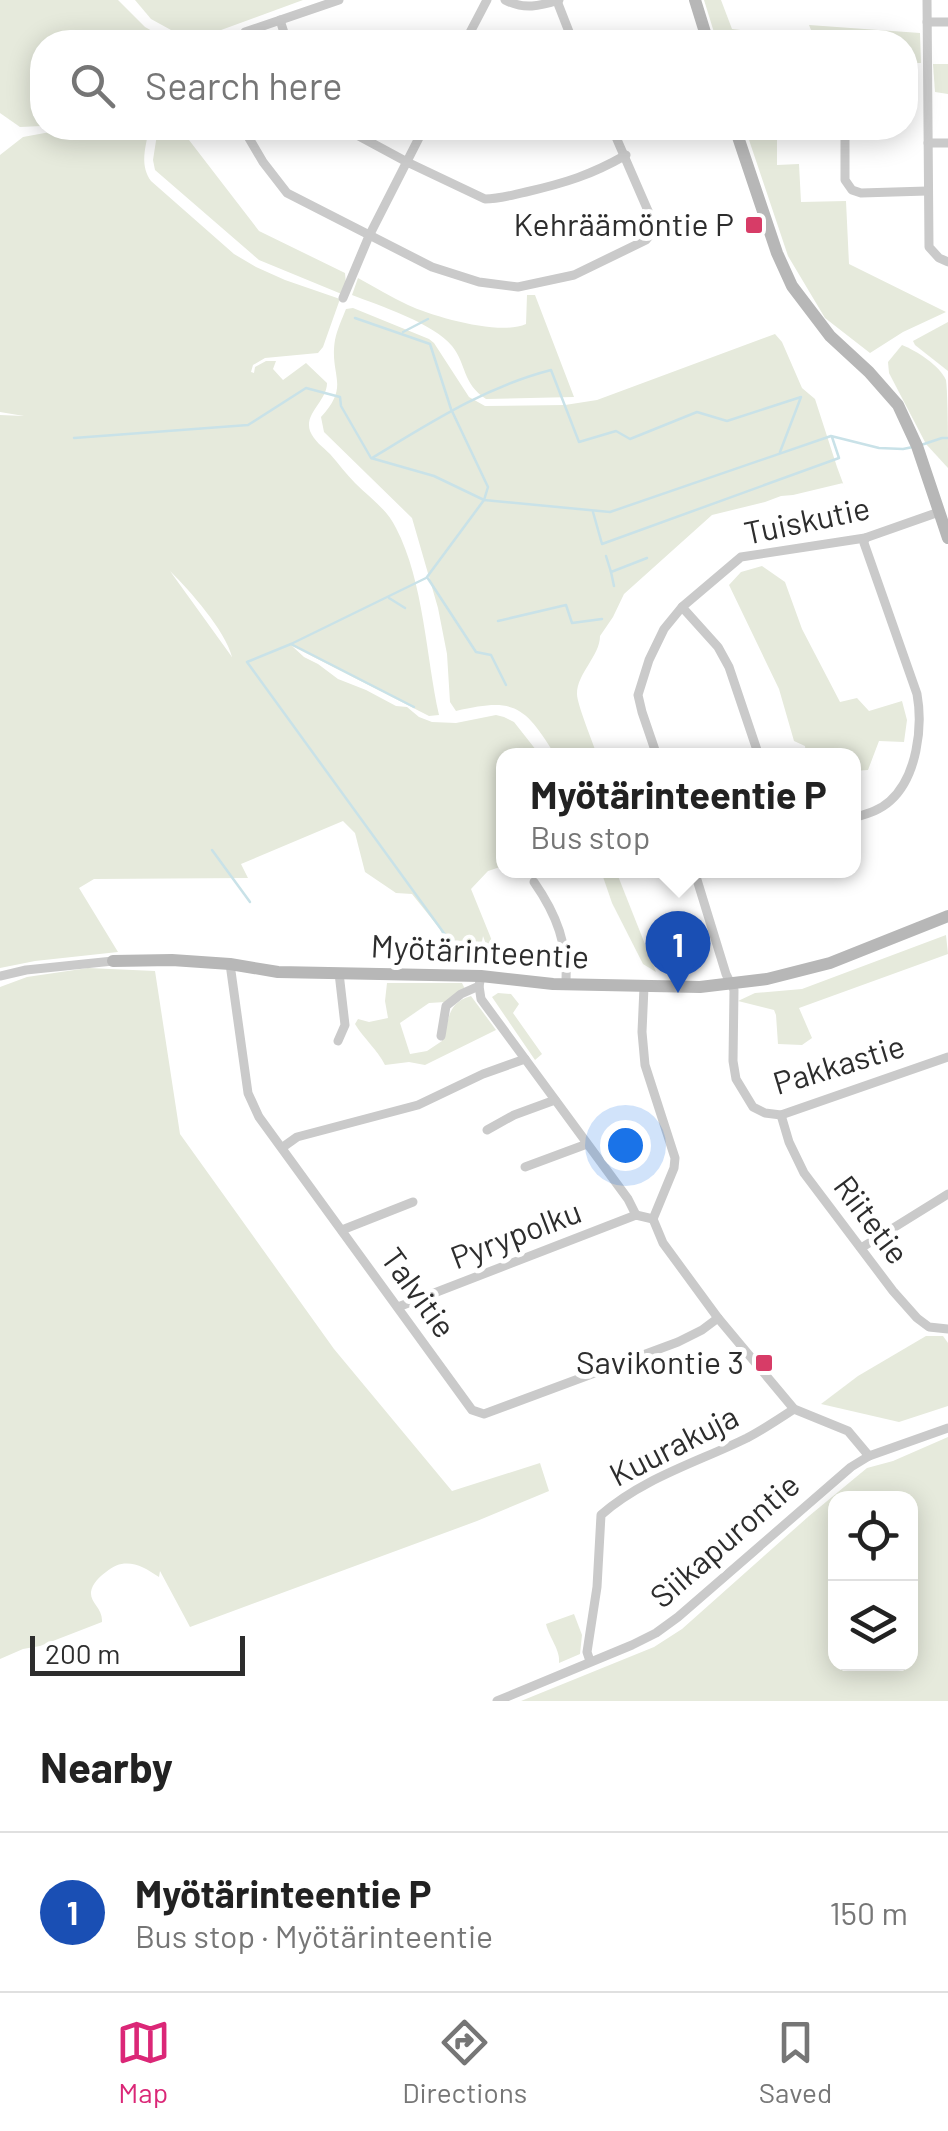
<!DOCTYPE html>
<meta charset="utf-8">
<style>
body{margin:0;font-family:Barlow,sans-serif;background:#f6f6f6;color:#222}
.controls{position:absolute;right:30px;bottom:30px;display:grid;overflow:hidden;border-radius:20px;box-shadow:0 5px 25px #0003}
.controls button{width:90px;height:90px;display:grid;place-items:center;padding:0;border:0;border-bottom:2px solid #e0e0e0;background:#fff;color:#222;font:50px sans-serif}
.scale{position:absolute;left:30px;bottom:25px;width:215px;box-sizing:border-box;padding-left:10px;border:5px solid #2d2d2d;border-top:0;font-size:28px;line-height:35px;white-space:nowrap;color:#2d2d2d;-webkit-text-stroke:8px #fff;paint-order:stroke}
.you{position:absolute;left:625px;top:1145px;width:35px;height:35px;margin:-25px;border:8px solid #fff;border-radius:50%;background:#1a73e8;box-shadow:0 0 0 15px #1a73e833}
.badge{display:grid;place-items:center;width:65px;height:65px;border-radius:50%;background:#db2777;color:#fff;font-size:32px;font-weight:700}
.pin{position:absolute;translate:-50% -82px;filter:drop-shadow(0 2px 5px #0008)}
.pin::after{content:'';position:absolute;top:52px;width:35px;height:30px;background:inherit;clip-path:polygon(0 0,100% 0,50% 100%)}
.popup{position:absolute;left:496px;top:748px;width:365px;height:130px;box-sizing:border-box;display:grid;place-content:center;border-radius:20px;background:#fff;filter:drop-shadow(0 2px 8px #0005);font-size:32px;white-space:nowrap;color:#767676}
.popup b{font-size:38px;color:#222}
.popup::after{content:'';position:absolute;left:50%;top:100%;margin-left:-20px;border:20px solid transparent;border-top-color:#fff}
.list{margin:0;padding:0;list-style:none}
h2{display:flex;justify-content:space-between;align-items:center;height:130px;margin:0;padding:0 40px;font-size:42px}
h2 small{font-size:32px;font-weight:400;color:#767676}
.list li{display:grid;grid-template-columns:65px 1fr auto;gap:30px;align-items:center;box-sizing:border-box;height:160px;padding:0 40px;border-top:2px solid #e0e0e0}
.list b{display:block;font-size:38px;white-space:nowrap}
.list p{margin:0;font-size:32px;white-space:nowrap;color:#767676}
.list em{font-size:32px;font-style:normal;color:#767676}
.icon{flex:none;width:55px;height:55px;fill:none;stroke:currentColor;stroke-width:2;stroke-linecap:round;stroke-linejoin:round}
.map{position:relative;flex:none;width:948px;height:1701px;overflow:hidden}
.search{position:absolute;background:#fff;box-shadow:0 5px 25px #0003;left:30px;right:30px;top:30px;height:110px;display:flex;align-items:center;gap:25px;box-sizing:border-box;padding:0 35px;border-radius:40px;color:#767676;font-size:38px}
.sheet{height:290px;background:#fff}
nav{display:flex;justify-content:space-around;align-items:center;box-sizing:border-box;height:140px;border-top:2px solid #e0e0e0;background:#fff;font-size:28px;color:#767676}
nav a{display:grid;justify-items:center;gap:5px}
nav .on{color:#db2777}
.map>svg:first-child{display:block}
</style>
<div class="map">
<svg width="948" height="1701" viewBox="0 0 948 1701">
<rect width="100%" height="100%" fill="#fff"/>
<!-- green -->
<g fill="#e6eadc" fill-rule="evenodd">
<path d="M 0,0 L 118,0 L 145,27 L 172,42 L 42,42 L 42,126 L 20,127 L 0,113 Z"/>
<path d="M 135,0 L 303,0 L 191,41 L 151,19 Z"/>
<path d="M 704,0 L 721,0 L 732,29 L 758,32 L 759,42 L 717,42 Z"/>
<path d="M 809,25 L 920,33 L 921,63 L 906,63 L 906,42 L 831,42 L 813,35 Z"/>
<path d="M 933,64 L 948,64 L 948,94 L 935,92 Z"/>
<path d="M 72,128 L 149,128 C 146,147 139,164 151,181 L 234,254 L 256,267 L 285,280 L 340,299 L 323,347 L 318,353 L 265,358 L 253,365 L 251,372 L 254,373 L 255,367 L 266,361 L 276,361 L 273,369 L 283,380 L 306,363 L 327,383 C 327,401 304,413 310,431 C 314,441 323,447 330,454 C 339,464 346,474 355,483 C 370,498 387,509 396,528 C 424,582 426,657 439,715 L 429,716 L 292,646 L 304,657 L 318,664 L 338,679 L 366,690 L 396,706 L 407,707 L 419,717 L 432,722 L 456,723 L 496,715 L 504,717 L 514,722 L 540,755 L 503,756 L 503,802 L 501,803 L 503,803 L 503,866 L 488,871 L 471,889 L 501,963 L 491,958 L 483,936 L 480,953 L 475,956 L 452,957 L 440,929 L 412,894 L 396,893 L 365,872 L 355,833 L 343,821 L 241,864 L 248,878 L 94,879 L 79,888 L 118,952 L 35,961 L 0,968 L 0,415 L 24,416 L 0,412 L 0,155 L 23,137 ZM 170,571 C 190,591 225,630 232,657 Z"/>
<path d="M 158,128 L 194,128 L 189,140 L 259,231 L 345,273 L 346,284 L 344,295 L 259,260 L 155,170 L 153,160 Z"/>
<path d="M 745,128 L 777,128 L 777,165 L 799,164 L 801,202 L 846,201 L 849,264 L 946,312 L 903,332 L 870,353 L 825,318 L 788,256 Z"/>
<path d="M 358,278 C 375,287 391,297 408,305 C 434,317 501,336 526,324 L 527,295 L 535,295 L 574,397 L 486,399 C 462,383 467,365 452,346 C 435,324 378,305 352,295 Z"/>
<path d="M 353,308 L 429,339 L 434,343 L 469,397 L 485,406 L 565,405 L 597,400 L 775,334 L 782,342 L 802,388 L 815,399 L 837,467 L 847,494 L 843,483 L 793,495 L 781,496 L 765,502 L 712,515 L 624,594 L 613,617 L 600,636 C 600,656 577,673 577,694 C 577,704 593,743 597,755 L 555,755 C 524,704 513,698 456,711 L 450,702 L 447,654 L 438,608 L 412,518 L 324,432 L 321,417 C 351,385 329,376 335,340 C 337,330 342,319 346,309 Z"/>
<path d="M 948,322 L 948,371 L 915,345 L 913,341 Z"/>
<path d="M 902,345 C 917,351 939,365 946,380 C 948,395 948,449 948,468 L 926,444 L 889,373 L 888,362 Z"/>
<path d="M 762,566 L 785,582 L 802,629 L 840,702 L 857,698 L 869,711 L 902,701 L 907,720 L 904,742 L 879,741 L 868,770 L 853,771 L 853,756 L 806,755 L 805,746 L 794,741 L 779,689 L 729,585 L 741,572 Z"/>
<path d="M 601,871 L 616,871 L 656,972 L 643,964 L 612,903 Z"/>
<path d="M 946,935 L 948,954 L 799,1008 L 812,1038 L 802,1045 L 778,1044 L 776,1015 L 774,1010 L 738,1001 L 755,993 L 802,989 Z"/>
<path d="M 88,968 L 155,971 L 180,1134 L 334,1349 L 452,1491 L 540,1463 L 549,1491 L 477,1521 L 190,1627 L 160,1571 L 159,1577 C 142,1565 124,1556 106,1572 C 100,1576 92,1584 91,1592 C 90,1603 103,1608 102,1622 L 40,1646 L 23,1649 L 0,1659 L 0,987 L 27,977 Z"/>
<path d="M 387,983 L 462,983 L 465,989 L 445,1002 L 429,1003 L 400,1023 L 410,1054 L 427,1051 L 442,1041 C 450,1020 446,1003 471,996 L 496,1030 L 425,1065 L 409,1062 L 385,1065 C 377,1049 364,1039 355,1024 L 358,1019 L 369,1022 L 388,1018 L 385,1001 Z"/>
<path d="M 498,993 L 511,994 L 519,1004 L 513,1013 L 542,1054 L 535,1060 L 492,997 Z"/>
<path d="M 926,1336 L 943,1336 L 948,1343 L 948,1406 L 899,1422 L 821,1404 L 858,1376 Z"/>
<path d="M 948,1437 L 948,1701 L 521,1701 L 654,1647 L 682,1629 L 809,1516 L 867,1468 L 893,1461 ZM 836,1498 L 910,1498 L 910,1664 L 836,1664 Z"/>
<path d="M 574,1614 L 582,1635 L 580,1654 L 559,1663 C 561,1651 549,1637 546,1624 Z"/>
</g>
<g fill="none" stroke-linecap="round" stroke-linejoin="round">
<!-- stream -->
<g stroke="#c9e2e8" stroke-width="2.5">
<path d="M 355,318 L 430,344 L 451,409 L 488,487 L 484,500 L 427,577 L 476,652 L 491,655 L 506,685"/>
<path d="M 403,332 L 428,319"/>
<path d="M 74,438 L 248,425 L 306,388 L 340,397 L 341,406 L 371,458 L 434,476 L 484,500 L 610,512 L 831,436 L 879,448 L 903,449 L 913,447"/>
<path d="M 921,445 L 942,438 L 948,438"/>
<path d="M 372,458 C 430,423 485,387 551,370 L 579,442 L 616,431 L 630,439 L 697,412 L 727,421 L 801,397 L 780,452"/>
<path d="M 593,512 L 602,544 L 839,458 L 832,437"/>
<path d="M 606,556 L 611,572"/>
<path d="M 614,586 L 611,572 L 647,558"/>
<path d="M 389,598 L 405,608"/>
<path d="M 498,621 L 566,605 L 572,623 L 602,619"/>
<path d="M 291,644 L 247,662 L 462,958"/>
<path d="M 414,707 L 291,644 L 426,578"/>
<path d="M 212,850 L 250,902"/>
</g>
<!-- street -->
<g stroke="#cacaca" stroke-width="9">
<path d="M 505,0 C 524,10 540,6 559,0"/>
<path d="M 927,0 L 929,247 L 939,258 L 948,262"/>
<path d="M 557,1 L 573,42"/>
<path d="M 280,20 L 287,42"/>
<path d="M 927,22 L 948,22"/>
<path d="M 245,32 L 339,0"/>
<path d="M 465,42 L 487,0"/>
<path d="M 243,128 L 263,162 L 287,193 L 432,267 L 479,282 L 518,287 L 574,275 L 646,240 L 654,230 L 652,220 L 612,128"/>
<path d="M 344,128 L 407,162 L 485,199 C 499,199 512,195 526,192 C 565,183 591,175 626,155"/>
<path d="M 845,128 L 845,180 L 852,190 L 861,193 L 927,191"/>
<path d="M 928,143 L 948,143"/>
<path d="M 343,298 L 369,236 L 424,128"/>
<path d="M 682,607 L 718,647 L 729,667 L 759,756"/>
<path d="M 657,756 L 642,712 L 638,695 L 649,660 L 664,629 L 682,607 L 741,557 L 865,538 L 939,512"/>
<path d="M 853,818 C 866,814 879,811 890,801 C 917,777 923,727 917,694 L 864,543 L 865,538"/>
<path d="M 694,870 L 726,974 L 734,990 L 733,1061 L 736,1079 L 753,1107 L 765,1113 L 781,1115 L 948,1057"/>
<path d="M 534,882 C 557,915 568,945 566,985"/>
<path d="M 230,964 L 248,1093 L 259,1117 L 472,1410 L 484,1414 L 678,1342 L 702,1330 L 718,1318"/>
<path d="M 0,976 L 26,970 L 113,961"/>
<path d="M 481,976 L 479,986 L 481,999 L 628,1199 L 636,1215"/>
<path d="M 644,987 L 642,1032 L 645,1065 L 675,1158 L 674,1168 L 653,1219 L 663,1243 L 718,1318 L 794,1409 L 848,1431 L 869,1456"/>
<path d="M 441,1036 L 446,1006 L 461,994 L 479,986"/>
<path d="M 338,1041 L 345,1025 L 339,973"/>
<path d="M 781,1115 L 789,1142 L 804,1173 L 893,1291 L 917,1318 L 929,1327 L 948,1329"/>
<path d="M 487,1130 L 514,1115 L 555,1100"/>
<path d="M 283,1147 L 297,1137 L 418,1105 L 483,1074 L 525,1059"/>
<path d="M 525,1167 L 587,1144"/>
<path d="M 342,1230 L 413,1202"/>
<path d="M 861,1248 L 948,1194"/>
<path d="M 398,1307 L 636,1215 L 653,1219"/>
<path d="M 590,1661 L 587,1652 L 597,1587 L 601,1515 C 643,1478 698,1462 747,1438 C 764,1429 779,1419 794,1409"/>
<path d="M 497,1701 L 632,1645 L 656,1633 L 678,1617 L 851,1467 L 869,1456 L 948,1428"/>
</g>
<!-- secondary -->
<g stroke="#b7b7b7" stroke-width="12">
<path d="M 695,0 L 708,42"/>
<path d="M 735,128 L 777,253 L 792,286 L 830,336 L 869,372 L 898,405 L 917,446 L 948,538"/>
<path d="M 113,961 L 172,960 L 230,964 L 278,972 L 481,976 L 553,984 L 700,987 L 767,979 L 830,963 L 948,916"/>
</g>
</g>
<!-- markers -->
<g fill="#d73c67" stroke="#fff" stroke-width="4">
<rect x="744" y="215" width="20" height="20" rx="5"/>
<rect x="754" y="1353" width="20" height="20" rx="5"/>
</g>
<g text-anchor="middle" stroke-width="10" stroke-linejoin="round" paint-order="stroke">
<!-- poi labels -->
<g font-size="32" fill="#2d2d2d" stroke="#fff" text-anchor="end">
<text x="734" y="236">Kehräämöntie P</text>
<text x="744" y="1374">Savikontie 3</text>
</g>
<!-- street labels -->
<g font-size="32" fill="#2d2d2d" stroke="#fff">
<text transform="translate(807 521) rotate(-12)" y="11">Tuiskutie</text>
<text transform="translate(480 952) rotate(3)" y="11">Myötärinteentie</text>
<text transform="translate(839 1065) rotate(-17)" y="11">Pakkastie</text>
<text transform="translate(871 1220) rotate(53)" y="11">Riitetie</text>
<text transform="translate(516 1235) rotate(-21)" y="11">Pyrypolku</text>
<text transform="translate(418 1293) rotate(54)" y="11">Talvitie</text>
<text transform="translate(674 1446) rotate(-27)" y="11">Kuurakuja</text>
<text transform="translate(725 1541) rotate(-41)" y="11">Siikapurontie</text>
</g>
</g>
</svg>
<div class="controls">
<button><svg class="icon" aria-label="locate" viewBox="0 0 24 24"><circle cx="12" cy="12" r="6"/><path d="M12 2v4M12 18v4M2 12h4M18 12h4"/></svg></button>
<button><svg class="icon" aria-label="layers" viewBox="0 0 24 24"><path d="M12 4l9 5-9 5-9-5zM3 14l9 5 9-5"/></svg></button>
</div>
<div class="scale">200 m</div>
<div class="you"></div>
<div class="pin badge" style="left:678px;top:993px;background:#1a4fb4">1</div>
<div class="popup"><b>Myötärinteentie P</b>Bus stop</div>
<div class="search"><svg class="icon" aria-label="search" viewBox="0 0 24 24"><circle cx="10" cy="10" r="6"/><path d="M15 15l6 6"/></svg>Search here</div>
</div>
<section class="sheet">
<h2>Nearby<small></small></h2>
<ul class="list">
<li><span class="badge" style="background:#1a4fb4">1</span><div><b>Myötärinteentie P</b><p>Bus stop · Myötärinteentie</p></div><em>150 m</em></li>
</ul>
</section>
<nav>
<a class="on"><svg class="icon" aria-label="map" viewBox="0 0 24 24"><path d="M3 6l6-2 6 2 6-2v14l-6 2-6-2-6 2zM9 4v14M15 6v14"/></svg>Map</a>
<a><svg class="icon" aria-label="directions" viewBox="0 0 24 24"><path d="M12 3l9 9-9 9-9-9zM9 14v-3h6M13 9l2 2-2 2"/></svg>Directions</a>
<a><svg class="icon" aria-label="saved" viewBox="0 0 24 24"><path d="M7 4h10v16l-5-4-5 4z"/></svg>Saved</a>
</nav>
